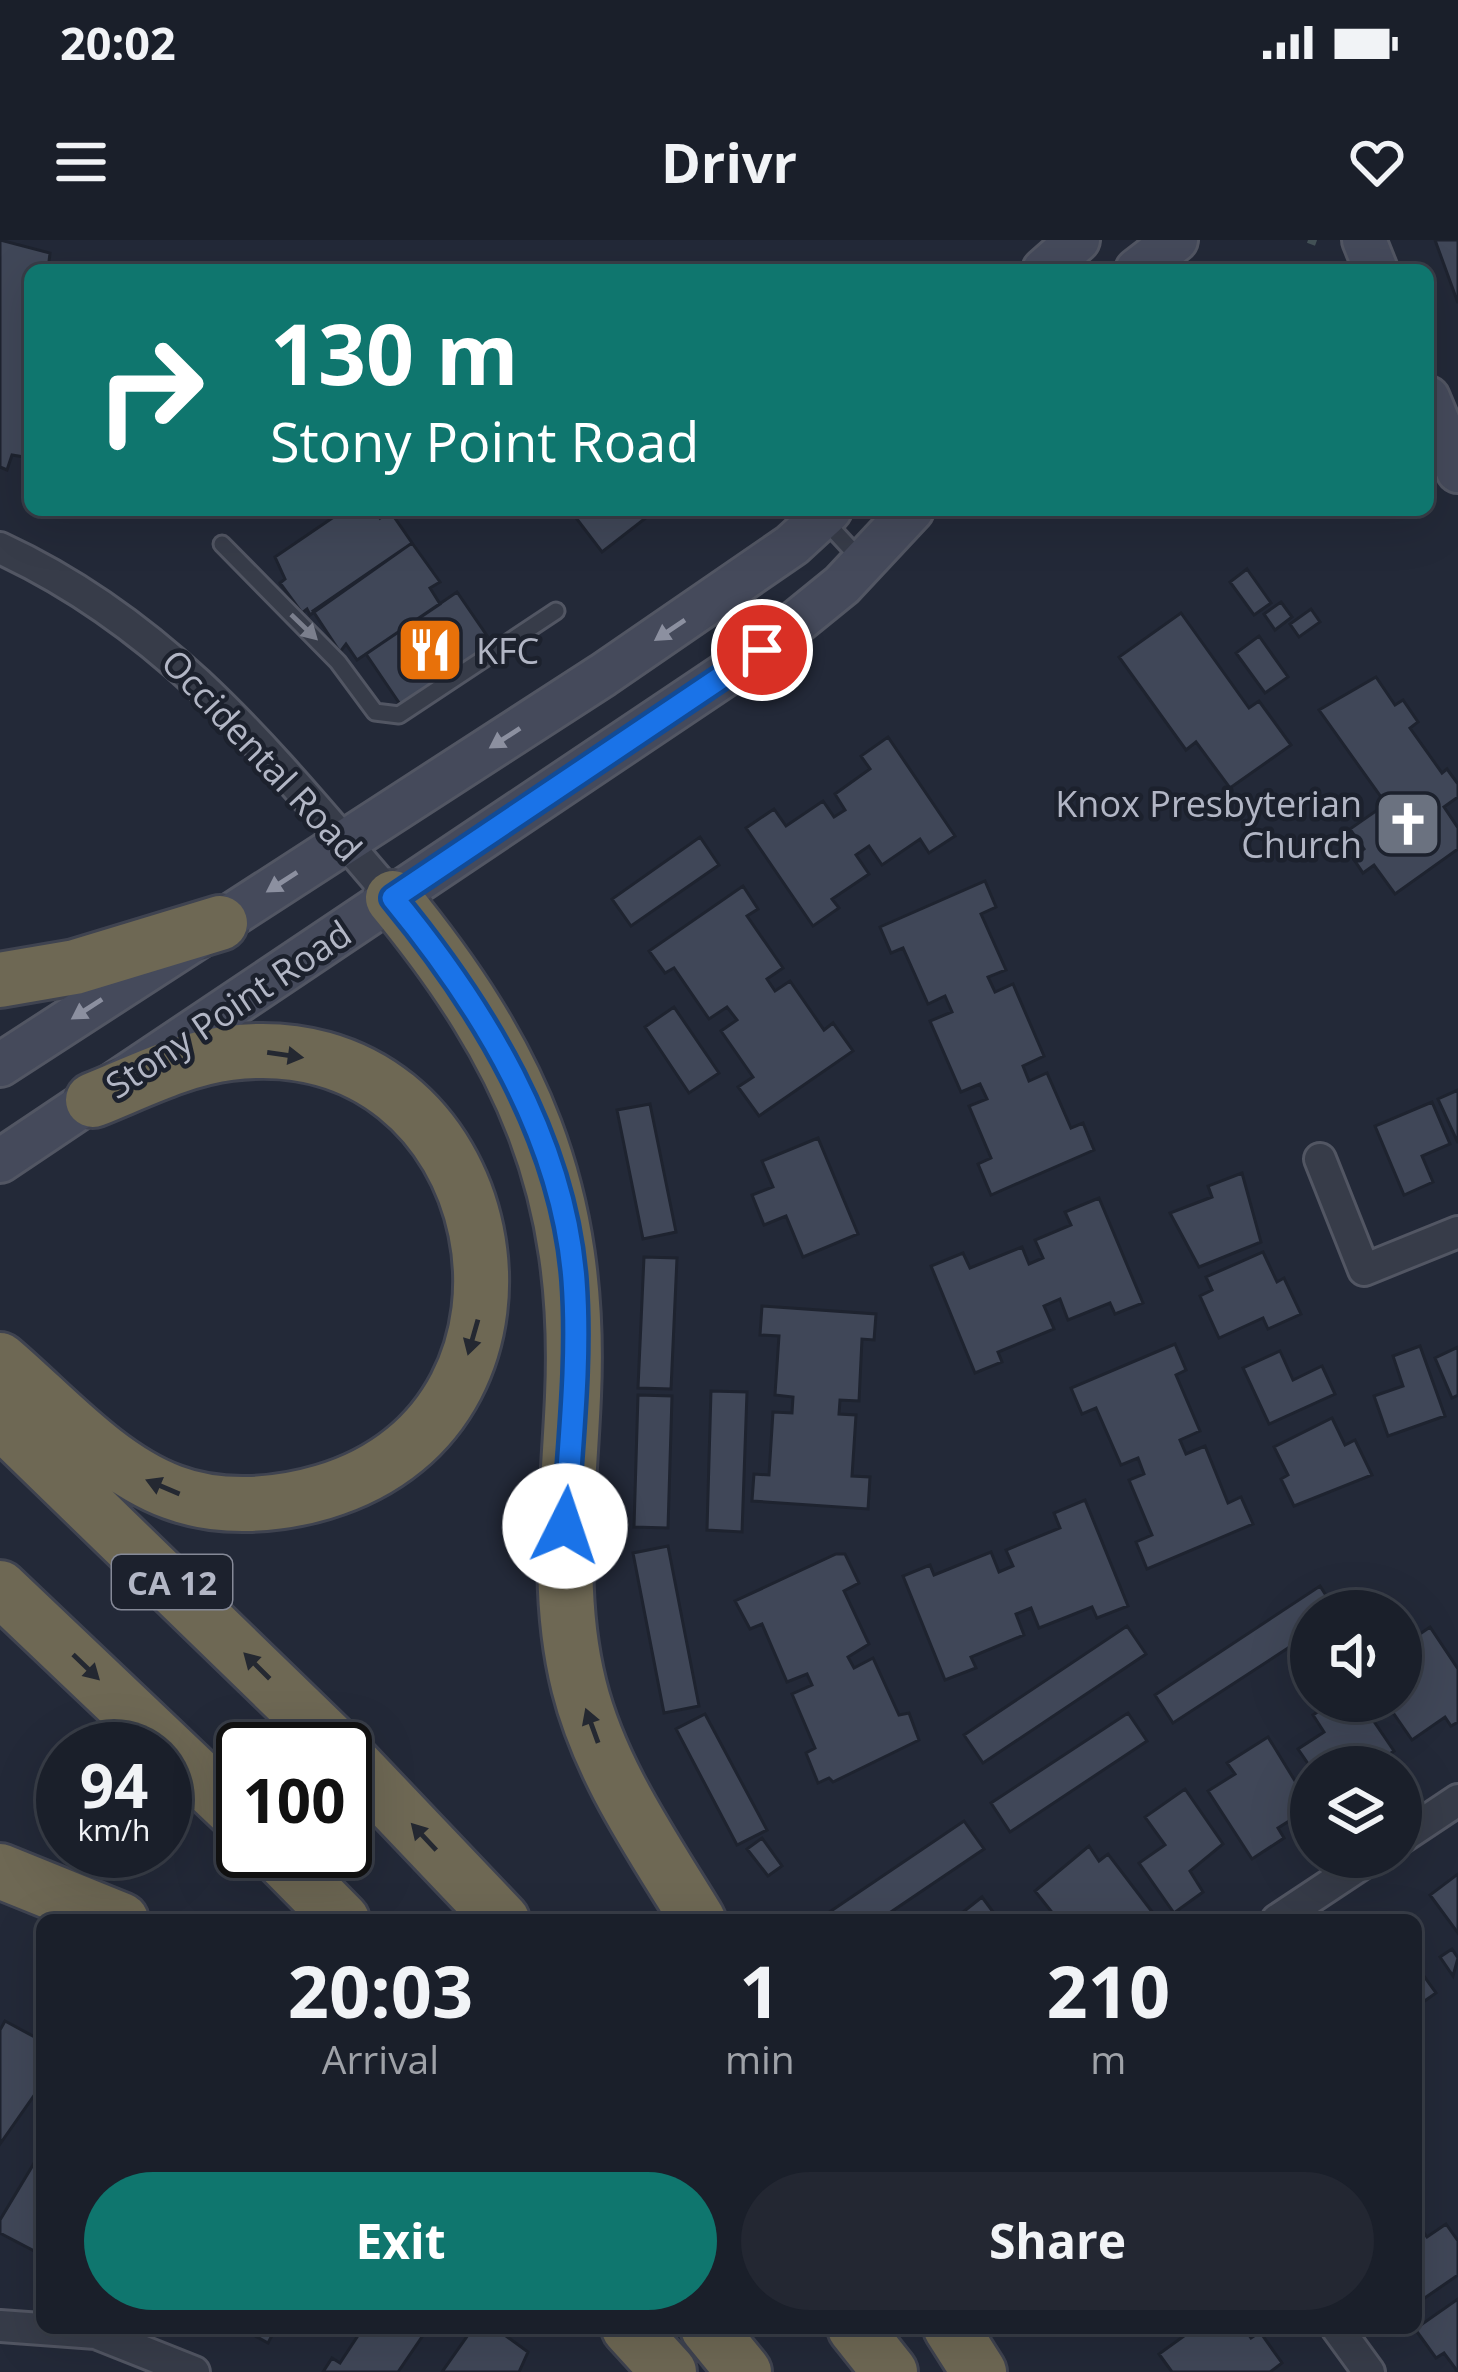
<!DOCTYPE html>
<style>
:root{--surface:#1a1f2a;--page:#232732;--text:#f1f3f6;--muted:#9fa2a8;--line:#383d47;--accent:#0f766e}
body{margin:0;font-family:"Open Sans",sans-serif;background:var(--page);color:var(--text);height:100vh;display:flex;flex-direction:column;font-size:45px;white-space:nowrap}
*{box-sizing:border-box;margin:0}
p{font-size:39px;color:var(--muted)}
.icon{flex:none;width:66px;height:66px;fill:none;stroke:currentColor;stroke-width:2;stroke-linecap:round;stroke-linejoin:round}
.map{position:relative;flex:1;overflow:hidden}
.side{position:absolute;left:36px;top:1674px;width:1386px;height:420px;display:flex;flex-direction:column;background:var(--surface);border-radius:18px;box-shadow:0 12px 48px #0002,0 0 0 3px var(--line)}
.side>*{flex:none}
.guide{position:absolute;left:24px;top:24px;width:1410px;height:252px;border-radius:18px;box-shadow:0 12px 48px #0002,0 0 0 3px var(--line);background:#0f766e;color:#fff;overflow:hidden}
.tools{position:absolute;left:1290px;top:1350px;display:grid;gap:24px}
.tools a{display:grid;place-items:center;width:132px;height:132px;border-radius:50%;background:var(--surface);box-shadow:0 12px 48px #0002,0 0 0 3px var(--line);font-size:60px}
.speed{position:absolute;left:36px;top:1482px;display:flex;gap:24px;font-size:60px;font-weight:700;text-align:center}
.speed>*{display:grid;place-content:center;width:156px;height:156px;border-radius:50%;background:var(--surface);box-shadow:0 12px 48px #0002,0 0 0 3px var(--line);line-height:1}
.speed small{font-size:30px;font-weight:400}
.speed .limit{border:6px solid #111;border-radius:18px;background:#fff;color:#111}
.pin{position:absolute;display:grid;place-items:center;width:102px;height:102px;color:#fff;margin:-51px;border:6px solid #fff;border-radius:50%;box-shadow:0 3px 12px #0007}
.me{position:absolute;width:132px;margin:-66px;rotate:4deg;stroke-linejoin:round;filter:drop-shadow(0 0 9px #0008)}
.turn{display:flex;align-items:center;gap:42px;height:252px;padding:0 48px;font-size:54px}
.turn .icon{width:156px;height:156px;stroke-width:2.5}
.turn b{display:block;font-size:84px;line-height:102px}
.eta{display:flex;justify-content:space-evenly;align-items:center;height:204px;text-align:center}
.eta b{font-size:72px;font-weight:700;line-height:84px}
.action{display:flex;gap:24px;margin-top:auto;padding:24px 48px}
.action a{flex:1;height:138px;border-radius:72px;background:var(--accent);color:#fff;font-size:48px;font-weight:700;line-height:138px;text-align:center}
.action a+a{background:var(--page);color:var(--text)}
.status{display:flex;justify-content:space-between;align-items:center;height:84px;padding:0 60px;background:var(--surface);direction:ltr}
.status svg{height:33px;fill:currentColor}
header{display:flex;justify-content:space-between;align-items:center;height:156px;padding:0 48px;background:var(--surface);font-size:54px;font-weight:700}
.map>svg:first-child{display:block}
</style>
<div class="status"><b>20:02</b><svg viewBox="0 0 49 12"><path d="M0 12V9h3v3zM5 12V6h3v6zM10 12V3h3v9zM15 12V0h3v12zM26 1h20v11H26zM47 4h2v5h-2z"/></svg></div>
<header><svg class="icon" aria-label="menu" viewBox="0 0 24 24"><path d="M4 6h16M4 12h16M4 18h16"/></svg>Drivr<svg class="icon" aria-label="heart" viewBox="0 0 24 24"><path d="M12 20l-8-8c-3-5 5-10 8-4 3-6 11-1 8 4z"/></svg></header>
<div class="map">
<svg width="1458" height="2132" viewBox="0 0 1458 2132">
<rect width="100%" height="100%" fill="#232938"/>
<!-- building -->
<path fill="#404758" stroke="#1e232f" stroke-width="3" d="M0,0L50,13L48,30H30V218L12,215L7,230L0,227Z
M1435,0H1458V63Z
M344,270H375L380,278L390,271L412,303L310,375L307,369L302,373L280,343L285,339L275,317Z
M570,270H656L602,312Z
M412,303L440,342L430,348L440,364L357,420L346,404L340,412L313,371Z
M1247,329L1271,363L1254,375L1230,342Z
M457,352L494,406L404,470L366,414Z
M1281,362L1292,377L1275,390L1264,374Z
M1311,369L1320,382L1299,397L1290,384Z
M1181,373L1249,468L1259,461L1291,505L1230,548L1196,502L1186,510L1119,417Z
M1259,396L1288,437L1265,453L1236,413Z
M1376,437L1395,465L1403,460L1418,482L1410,488L1442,533L1447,529L1458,544V557L1444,567L1458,588V609L1395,654L1374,625L1363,633L1353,618L1364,609L1350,589L1386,564L1319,470Z
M888,497L955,596L929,613L920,599L882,625L869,606L856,615L869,634L832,659L839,668L813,686L746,588L774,569L786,586L823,561L834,577L845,570L835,554L870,529L861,516Z
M700,597L719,625L631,686L612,659Z
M985,641L996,667L981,674L1006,730L988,737L995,752L1013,744L1044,816L1023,826L1029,841L1047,833L1071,888L1083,883L1094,910L991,955L978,924L991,918L969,866L987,859L980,844L961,852L930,781L952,772L945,756L928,764L903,708L891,713L880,687Z
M743,646L758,669L747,676L783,728L767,739L775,751L790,741L824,790L833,783L853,811L759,876L738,847L753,837L721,791L737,780L727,767L709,779L674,728L665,733L649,711Z
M674,767L719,833L689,853L645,787Z
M1458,850V903L1438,859Z
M1432,862L1450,904L1422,916L1433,942L1404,955L1375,886Z
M650,864L676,992L643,999L617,870Z
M818,898L858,994L803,1017L786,976L764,985L752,955L773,947L762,921Z
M1242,933L1261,1002L1199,1027L1170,973L1212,957L1208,946Z
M1099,958L1143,1063L1115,1074L1110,1063L1068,1080L1060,1059L1044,1066L1054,1089L998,1112L1002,1122L975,1133L931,1026L963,1013L970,1028L1022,1007L1029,1024L1043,1018L1035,1000L1071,985L1065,972Z
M1263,1012L1277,1042L1284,1038L1301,1074L1268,1089L1263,1078L1219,1098L1200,1056L1212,1050L1206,1037Z
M644,1017L677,1018L671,1149L638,1148Z
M762,1066L876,1074L874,1100L862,1099L859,1161L840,1160L839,1174L856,1175L852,1236L870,1237L868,1269L752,1261L754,1234L769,1235L773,1172L792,1173L793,1157L775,1155L779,1096L760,1095Z
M1175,1104L1186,1130L1176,1135L1200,1191L1180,1200L1186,1214L1205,1206L1228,1263L1241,1257L1253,1284L1147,1329L1136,1302L1152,1295L1129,1240L1144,1234L1138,1218L1121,1225L1096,1168L1082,1174L1071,1148Z
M1420,1106L1445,1176L1388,1196L1374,1156L1403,1146L1393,1116Z
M1458,1107V1155L1452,1158L1435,1118Z
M1280,1111L1293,1140L1322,1126L1335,1154L1269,1184L1243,1128Z
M711,1151L747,1152L742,1292L707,1290Z
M638,1155L672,1156L668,1288L634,1287Z
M1332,1178L1345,1205L1355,1200L1372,1235L1294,1266L1281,1239L1288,1235L1274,1207Z
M1085,1260L1128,1366L1097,1378L1092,1367L1039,1388L1031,1368L1016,1374L1024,1395L971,1417L976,1428L945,1440L903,1336L930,1325L934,1335L991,1312L999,1332L1013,1326L1006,1310L1060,1288L1054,1273Z
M668,1306L699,1466L664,1473L633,1313Z
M836,1314H845L859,1343L844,1351L869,1404L848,1417L854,1428L873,1418L899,1475L909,1473L919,1500L833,1542L829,1538L818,1543L806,1513L815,1508L792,1454L812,1445L807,1434L787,1442L762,1384L750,1389L735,1361Z
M1320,1346L1336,1371H1311V1393L1173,1483L1155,1455Z
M1127,1386L1146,1414L983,1523L964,1495Z
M1430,1387L1458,1429V1482L1451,1486L1445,1477L1412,1500L1385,1461H1401V1407Z
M1334,1461H1360L1394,1511L1370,1527L1311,1528L1298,1509L1324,1492L1313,1475Z
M1128,1473L1147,1501L1010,1592L991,1563Z
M705,1474L767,1590L737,1605L676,1489Z
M1268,1497L1311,1567L1278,1588L1284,1598L1252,1619L1208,1551L1235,1534L1227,1523Z
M1185,1549L1223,1604L1190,1631L1203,1652L1174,1673L1139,1623L1165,1605L1145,1577Z
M964,1581L984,1609L879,1680H832L828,1673Z
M762,1598L782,1626L768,1636L747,1609Z
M1089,1606L1099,1621L1108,1614L1153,1673L1144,1680H1058L1035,1651Z
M1458,1634V1693L1430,1655Z
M982,1657L999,1680H953Z
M1452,1709L1458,1718L1453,1736L1440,1717Z
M1416,1725L1436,1753L1416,1767Z
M5,1781L42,1801V1844L0,1904V1790Z
M42,1910V2015L0,1993V1980Z
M1416,1981L1427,1997L1446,1984L1458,2001V2035L1416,2064Z
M1458,2059V2132L1444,2113L1436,2118L1415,2089Z
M241,2088H276L268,2103Z
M428,2088L398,2132H323L332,2118L340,2123L359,2094L352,2088Z
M473,2088H495L528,2112L519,2132H442Z
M1195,2088H1244L1251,2098L1260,2092L1282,2123L1270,2132H1172L1159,2114Z"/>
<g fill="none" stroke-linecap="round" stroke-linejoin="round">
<!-- lane casing -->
<g stroke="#525663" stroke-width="21">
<path id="lane" d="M825,281L862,321
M222,304L338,422L375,472L399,475L556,371"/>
</g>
<!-- street casing -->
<g stroke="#525663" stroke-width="36">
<path id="street" d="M0,308C171,387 273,519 393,658
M1320,919L1364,1030L1458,992
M1401,1598L1458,1560
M1277,1680L1372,1617
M0,2086L96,2093L194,2132
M1337,2088L1369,2132"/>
</g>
<!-- secondary casing -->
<g stroke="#525663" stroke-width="48">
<path id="secondary" d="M1364,0L1376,30
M1044,30L1078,0
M1137,30L1176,0
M1428,158L1458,231
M0,825L603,435L792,305L830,270
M0,921L762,410L842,345L912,270"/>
</g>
<!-- highway casing -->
<g stroke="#3f4350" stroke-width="60">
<path id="highway" d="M393,658C522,815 582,951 573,1156C569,1253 555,1350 579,1446C600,1531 653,1606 698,1680
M0,740L75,727L220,683
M0,1120C52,1164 107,1228 172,1252C219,1270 276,1266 323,1252C582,1175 503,779 230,813C182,819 136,843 93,860
M0,1180L339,1509
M0,1348L243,1579
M345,1515L502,1680
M274,1611L342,1680
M0,1631L121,1680
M629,2088L669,2132
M708,2088L744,2132
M855,2088L890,2132
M951,2088L979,2132"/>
</g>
<!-- path -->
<path stroke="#435156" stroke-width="6" stroke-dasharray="9 9" stroke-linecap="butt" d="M1308,0L1316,3"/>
<!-- lane -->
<use href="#lane" stroke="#373c49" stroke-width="15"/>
<!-- street -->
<use href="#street" stroke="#373c49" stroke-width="30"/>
<!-- secondary -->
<use href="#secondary" stroke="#454a5b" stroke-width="42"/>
<!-- highway -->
<use href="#highway" stroke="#6e6854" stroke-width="54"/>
</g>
<!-- one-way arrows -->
<defs><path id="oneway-solid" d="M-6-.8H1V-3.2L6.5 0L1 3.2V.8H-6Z" transform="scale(3)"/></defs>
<use fill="#7b7f8d" href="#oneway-solid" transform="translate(304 387) rotate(44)"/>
<g fill="#8c90a0">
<use href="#oneway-solid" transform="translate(670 390) rotate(146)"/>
<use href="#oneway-solid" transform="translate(505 498) rotate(147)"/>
<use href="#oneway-solid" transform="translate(282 642) rotate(147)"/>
<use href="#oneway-solid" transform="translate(87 769) rotate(147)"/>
</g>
<g fill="#242831">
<use href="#oneway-solid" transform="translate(285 815) rotate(8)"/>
<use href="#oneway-solid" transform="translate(473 1097) rotate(106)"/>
<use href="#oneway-solid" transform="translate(163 1247) rotate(-157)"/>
<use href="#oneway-solid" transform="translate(257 1426) rotate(-135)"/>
<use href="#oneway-solid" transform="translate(86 1427) rotate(44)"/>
<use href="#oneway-solid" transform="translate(592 1486) rotate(-110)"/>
<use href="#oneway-solid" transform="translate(424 1597) rotate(-133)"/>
</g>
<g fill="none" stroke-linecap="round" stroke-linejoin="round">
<!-- route casing -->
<g stroke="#114b97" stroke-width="30">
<path id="route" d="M565,1286C570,1205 580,1121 574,1040C563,897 482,766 393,658L762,410"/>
</g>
<!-- route -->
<use href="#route" stroke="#1a73e8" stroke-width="21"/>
</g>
<!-- icons -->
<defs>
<g id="restaurant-square" transform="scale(3.45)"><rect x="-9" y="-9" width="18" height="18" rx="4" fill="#e8710a" stroke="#1c212d"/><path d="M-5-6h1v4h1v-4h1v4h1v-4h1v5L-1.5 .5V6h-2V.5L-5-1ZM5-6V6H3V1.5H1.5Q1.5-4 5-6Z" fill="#fff"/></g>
<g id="church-square" transform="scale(3.45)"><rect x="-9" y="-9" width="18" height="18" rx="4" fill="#6b7280" stroke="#1c212d"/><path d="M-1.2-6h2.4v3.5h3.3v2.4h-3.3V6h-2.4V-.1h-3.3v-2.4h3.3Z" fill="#fff"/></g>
</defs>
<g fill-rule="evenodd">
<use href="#restaurant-square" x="430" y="410"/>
<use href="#church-square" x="1408" y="584"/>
</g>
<g text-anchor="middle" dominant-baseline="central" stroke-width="9" stroke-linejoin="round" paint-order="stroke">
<!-- shield labels -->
<rect fill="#1c212d" stroke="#858997" stroke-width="3" x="112" y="1315" width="120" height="54" rx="9"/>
<g font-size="33" font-weight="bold" fill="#b2b6c5">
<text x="172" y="1342">CA 12</text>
</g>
<!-- poi labels -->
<g font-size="36" fill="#b2b6c5" stroke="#1c212d" text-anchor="start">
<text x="476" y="410">KFC</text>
<text x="1362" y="563" text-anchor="end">Knox Presbyterian<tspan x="1362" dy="41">Church</tspan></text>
</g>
<!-- street labels -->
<g font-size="36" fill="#b2b6c5" stroke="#1c212d">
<text transform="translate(262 515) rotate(47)">Occidental Road</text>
<text transform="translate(228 769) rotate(-34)">Stony Point Road</text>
</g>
</g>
</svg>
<div class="tools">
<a><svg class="icon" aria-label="sound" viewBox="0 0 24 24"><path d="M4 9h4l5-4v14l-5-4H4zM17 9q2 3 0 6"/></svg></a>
<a><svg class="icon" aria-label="layers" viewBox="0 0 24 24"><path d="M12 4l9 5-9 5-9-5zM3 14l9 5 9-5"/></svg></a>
</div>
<div class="speed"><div>94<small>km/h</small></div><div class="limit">100</div></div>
<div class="pin" style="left:762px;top:410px;background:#d93025"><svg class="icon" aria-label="arrive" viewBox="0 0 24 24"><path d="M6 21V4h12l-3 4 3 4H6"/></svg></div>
<svg class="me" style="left:565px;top:1286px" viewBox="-20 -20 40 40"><circle r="19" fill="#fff"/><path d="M0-13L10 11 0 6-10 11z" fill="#1a73e8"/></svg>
<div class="guide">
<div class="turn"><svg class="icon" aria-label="right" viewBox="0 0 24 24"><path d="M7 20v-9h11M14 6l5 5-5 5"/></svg><div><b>130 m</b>Stony Point Road</div></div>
</div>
<section class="side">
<div class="eta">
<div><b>20:03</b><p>Arrival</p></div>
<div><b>1</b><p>min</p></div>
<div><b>210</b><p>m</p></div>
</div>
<div class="action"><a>Exit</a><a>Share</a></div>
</section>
</div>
